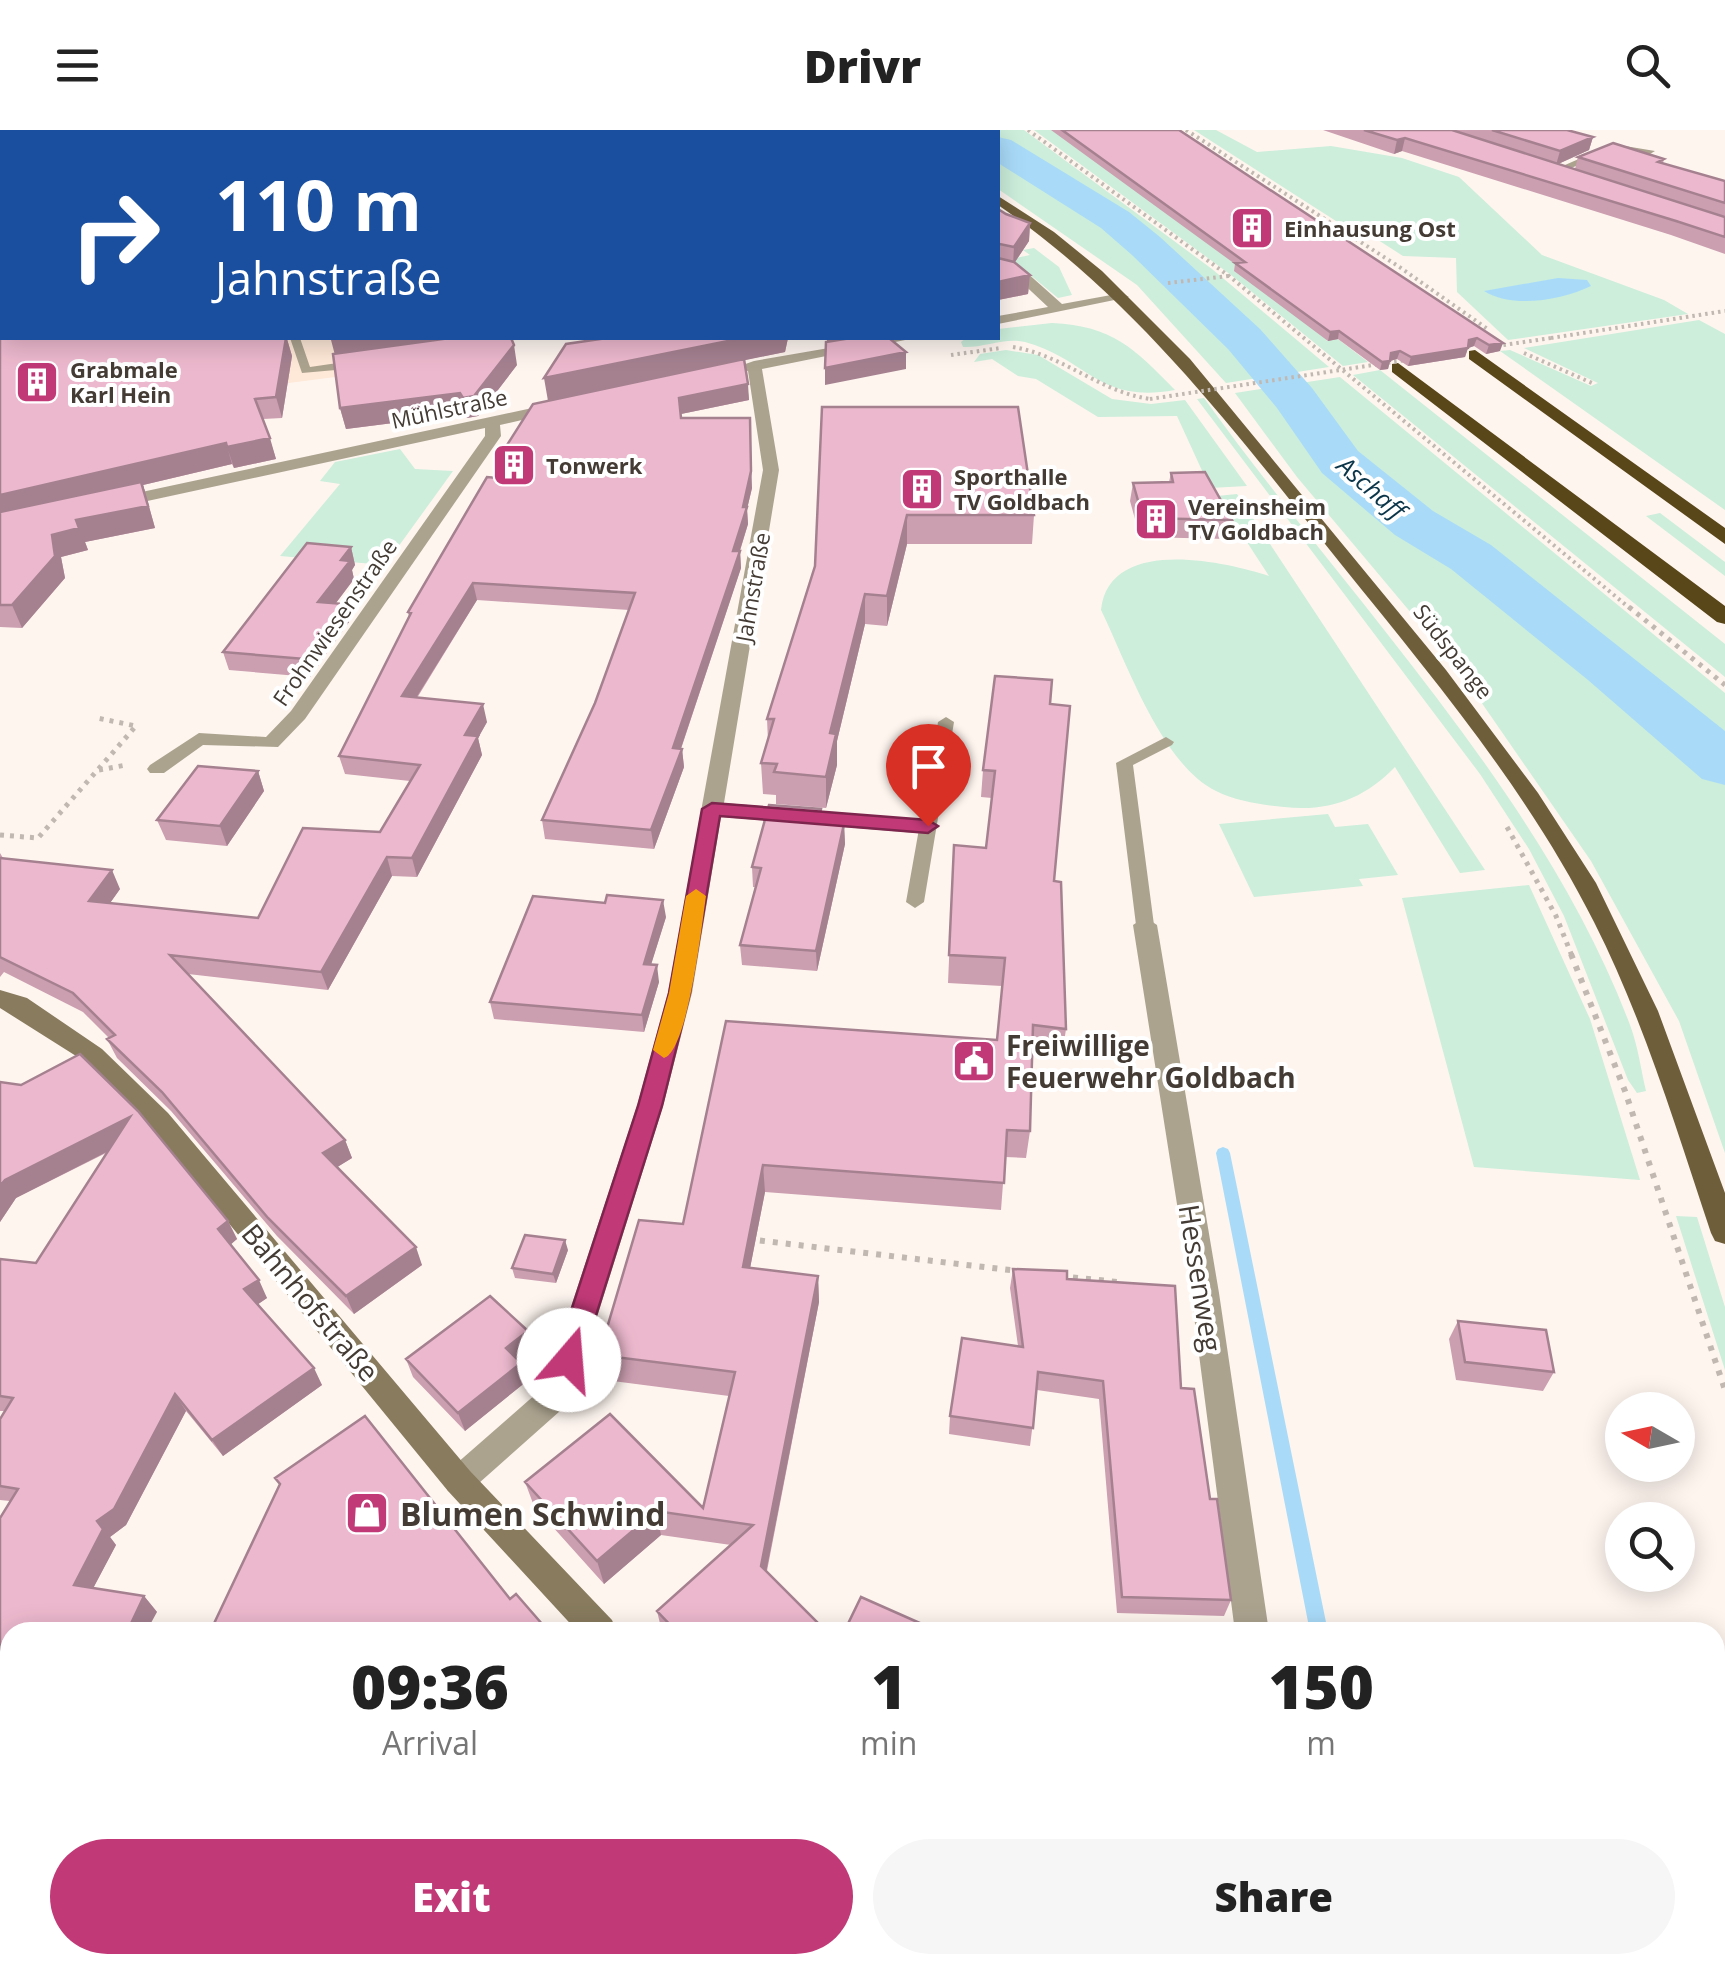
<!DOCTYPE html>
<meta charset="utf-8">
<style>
:root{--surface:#fff;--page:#f6f6f6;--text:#222;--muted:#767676;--accent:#c13977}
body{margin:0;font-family:"Open Sans",sans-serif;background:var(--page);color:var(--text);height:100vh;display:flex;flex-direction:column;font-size:38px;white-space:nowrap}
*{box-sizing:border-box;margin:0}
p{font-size:32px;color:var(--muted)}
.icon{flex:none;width:55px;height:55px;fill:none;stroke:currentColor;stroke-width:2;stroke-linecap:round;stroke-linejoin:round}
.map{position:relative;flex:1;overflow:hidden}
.side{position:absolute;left:0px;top:1492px;width:1725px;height:352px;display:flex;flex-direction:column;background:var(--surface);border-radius:30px 30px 0 0;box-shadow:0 5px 25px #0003}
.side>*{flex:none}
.top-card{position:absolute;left:0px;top:0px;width:1000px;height:210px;box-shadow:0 5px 25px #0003;background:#1a4fa0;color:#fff;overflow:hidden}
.needle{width:65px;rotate:279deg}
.buttons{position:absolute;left:1605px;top:1262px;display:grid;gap:20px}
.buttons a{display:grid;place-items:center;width:90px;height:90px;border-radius:50%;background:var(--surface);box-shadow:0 5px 25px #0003;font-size:50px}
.pin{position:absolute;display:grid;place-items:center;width:85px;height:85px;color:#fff;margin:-102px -42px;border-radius:50% 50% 50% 0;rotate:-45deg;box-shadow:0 0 10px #0007}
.pin .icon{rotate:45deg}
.me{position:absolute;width:110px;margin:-55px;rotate:18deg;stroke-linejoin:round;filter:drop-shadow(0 0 8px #0008)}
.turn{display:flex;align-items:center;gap:35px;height:210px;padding:0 50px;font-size:45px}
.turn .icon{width:130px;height:130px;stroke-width:2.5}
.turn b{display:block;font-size:70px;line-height:85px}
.eta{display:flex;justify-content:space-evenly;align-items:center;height:170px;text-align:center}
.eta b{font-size:60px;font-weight:800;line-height:70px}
.primary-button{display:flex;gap:20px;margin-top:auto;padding:20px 50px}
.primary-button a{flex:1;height:115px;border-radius:60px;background:var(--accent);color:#fff;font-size:40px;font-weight:800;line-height:115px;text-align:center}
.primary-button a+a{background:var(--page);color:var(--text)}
header{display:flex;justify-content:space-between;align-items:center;height:130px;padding:0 50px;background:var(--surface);font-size:45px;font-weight:800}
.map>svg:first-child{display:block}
</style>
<header><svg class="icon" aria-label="menu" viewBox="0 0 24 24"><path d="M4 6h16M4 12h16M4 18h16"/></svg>Drivr<svg class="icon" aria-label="search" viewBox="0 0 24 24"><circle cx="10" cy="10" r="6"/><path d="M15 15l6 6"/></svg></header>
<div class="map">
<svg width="1725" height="1844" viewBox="0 0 1725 1844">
<rect width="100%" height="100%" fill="#fef5ef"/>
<!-- built -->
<path fill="#fee8d7" d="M232,208H505L506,225L273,255Z"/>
<!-- green -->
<path fill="#cceedb" d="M981,0H1024L1212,139L1329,237L1226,253L1137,155L998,59V21L1010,26L998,13V2Z
M1034,0H1053L1321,196L1327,211L1338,209L1368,232L1343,236L1231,145Z
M1194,0H1216L1257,22L1331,16L1402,28L1459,47L1542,125L1664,170L1688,184L1508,210L1457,162L1456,128L1403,126L1375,108L1350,100Z
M1034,118L1059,137L1072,165L1058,168L1011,129L1030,125L1023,120Z
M1699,190L1725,204V380L1500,221L1510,220L1591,256L1598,253L1524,218Z
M1052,193C1113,196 1134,218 1175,260C1097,274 1088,229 1025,212C1005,207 984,218 963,217L961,212L966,208H998V199Z
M1006,220L1038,225L1112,269L1151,274L1185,270L1247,356L1210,358L1177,286L1098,287L1036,249L1018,246L992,229L974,232L980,224Z
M1380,240L1725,514V547L1353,245Z
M1340,247L1725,563V1023L1679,891L1591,731L1459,540L1297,347L1235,263Z
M1204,268C1347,467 1543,664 1630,895C1638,916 1641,940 1646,961L1637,963L1628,950L1564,786L1529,719L1480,644L1197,269Z
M400,319L415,339L453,341L385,435L280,426L340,354L320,351L335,332Z
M1237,364L1485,740L1460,743L1395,637C1364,669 1329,682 1284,677C1262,675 1236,671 1216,661C1161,634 1127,533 1101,480C1109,406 1223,431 1269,446L1217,366Z
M1660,383L1725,432V446L1646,386Z
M1328,684L1335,697L1368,694L1398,745L1359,749L1363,756L1254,767L1219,694Z
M1529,755L1590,889L1640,1050L1474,1037L1402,768Z
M1676,1086L1697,1087L1725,1177V1240Z"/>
<!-- water -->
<path fill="#a9dbf9" d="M1558,148L1587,150L1591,156C1562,170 1512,179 1484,161Z"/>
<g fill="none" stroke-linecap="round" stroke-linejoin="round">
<!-- stream -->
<path fill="#a9dbf9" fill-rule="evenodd" d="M1223,1017L1228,1019L1230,1023L1328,1502H1310L1216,1023L1218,1019Z
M1380,1835H1402L1404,1844H1382Z"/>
<!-- river -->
<path fill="#a9dbf9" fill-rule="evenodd" d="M998,7L1011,10L1129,82L1160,107L1260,199L1312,258L1358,321L1433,381L1491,415L1725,601V655L1702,649L1588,550L1451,439L1395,405L1322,343L1277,278L1228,219L1132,125L1101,98L998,33Z"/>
<!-- path-far2 -->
<path stroke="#c1b8b2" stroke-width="4" stroke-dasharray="2.5 4" stroke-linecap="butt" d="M1028,0L1229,146L1632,480
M1186,0L1398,136L1489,200
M1168,153L1229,146
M1551,208L1725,181
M1013,217C1063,225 1100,262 1150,269
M1524,223L1592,253
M951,225L1001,218"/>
<!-- path-far1 -->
<path stroke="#c1b8b2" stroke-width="5" stroke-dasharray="4 6" stroke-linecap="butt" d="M1629,477L1725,555
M99,640L126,635
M1507,697L1556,786L1572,826
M0,705L38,708L136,596L97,588"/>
<!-- path -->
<path stroke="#c1b8b2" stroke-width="6" stroke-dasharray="5 8" stroke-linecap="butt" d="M1571,824L1625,961L1725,1260
M747,1109L1018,1141
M1060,1146L1117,1152"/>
<!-- lane -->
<path fill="#aca38f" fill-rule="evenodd" d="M1613,14L1655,21L1650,24L1614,20L1557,44L1549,42Z
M290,208H300L310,237L358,230L364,234L358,238L302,243Z
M946,587L954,592L924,772L915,778L906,772L938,592Z
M1166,607L1174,612L1172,615L1133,635L1154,795L1145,801L1136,795L1116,633Z"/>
<!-- street -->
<path fill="#aca38f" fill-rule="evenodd" d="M378,0H390L391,2H380Z
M998,136L1025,141L1062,174L1122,163L1129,167L998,194V186L1048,177L1016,147L998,144Z
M887,208H915L762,239L779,340L724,673L928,690L939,697L928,704L721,687L692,863L663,976L573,1264L569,1273L470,1361L459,1366L448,1361L443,1351L448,1341L545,1256L637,976L668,863L763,340L748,241L734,238L754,231Z
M560,272L568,277L565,280L500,295L501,306L305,589L278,617L203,615L164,643H150L147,639L150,635L199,603L266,607L291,581L485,306V298L115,378L107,373L109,369Z
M1145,787L1157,795L1219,1163L1269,1502H1235L1191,1163L1133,795Z
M1278,1835H1316L1317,1844H1279Z"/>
<!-- secondary -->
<path fill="#887b5e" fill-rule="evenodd" d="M0,860L27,868L102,919L168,983L470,1341L612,1490L617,1502H578L448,1361L150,997L84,931L0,878Z
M995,1835H1062L1065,1844H998Z"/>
<!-- primary -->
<path fill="#6f5e3a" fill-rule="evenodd" d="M865,0H880L882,2H867Z
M998,66L1054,102L1102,141L1190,229L1446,540L1538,663L1596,753L1658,881L1725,1063V1114L1715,1111L1711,1103C1676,998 1644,891 1594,792C1528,661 1433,548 1341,434C1236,303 1138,171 998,75Z"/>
<!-- highway -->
<path fill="#594619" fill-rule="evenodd" d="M1475,220L1725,398V414L1469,229V221Z
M1398,233L1725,476V494L1717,492L1392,242V234Z"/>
<!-- path-bridge -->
<path stroke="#c1b8b2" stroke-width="4" stroke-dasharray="2.5 4" stroke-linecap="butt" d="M1497,216L1551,208
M1150,269L1406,230"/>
</g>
<!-- wall -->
<path fill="#cb9eb0" d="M0,0L2,208H289L287,209L292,226L282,288L263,289L276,329L234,338L232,334L143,355L155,398L85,412L88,420L61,427L65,448L22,498L0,497Z
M1051,0H1179L1500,221L1486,224L1474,216L1468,218L1465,227L1408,236L1397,229L1390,231L1388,239L1380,240L1338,209L1328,211L1234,141L1235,134Z
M1323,0H1567L1593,7L1589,20L1558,34L1575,39L1578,27L1664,29L1663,33L1725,51V124L1671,105L1402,21L1394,24Z
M998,79L1006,84L1030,93L1029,111L1015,132L1030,145L1028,164L998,170Z
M607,208H788L785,222L744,230L749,270L681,284V288L752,358L747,379L748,394L740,421L741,438L681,619H682L684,637L654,719L545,709L542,690L595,573L629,480L477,470L417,568L487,592L478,608L482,625L417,747L392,746L328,860L188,844L345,1010L352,1028L337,1037L422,1135L354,1184L277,1106L171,981L117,928L107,909L109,908L83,882L4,842L0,847V723L3,728L120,759L110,773L258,788L380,702L410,651L345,644L339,626L409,487L408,482L513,349L505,340L502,323L548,271Z
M517,235L478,286L467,288L464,284L346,299L340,278Z
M822,277L1034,385L1032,414H907L887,496L865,494L837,611V635L826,678L776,674V665L763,664L761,633L768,611L767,589L815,436Z
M1171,343L1232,390L1228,409L1140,407L1130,371L1133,353L1169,352Z
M351,417L355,435L352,440L354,449L336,473L349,492L310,547L229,540L223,522Z
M1050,574L1054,751L1066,899L1062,926L1032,923L1030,1001L1026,1028L1005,1027L1001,1080L765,1062L750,1138L818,1146L819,1172L767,1441L827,1502H662L657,1481L731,1415L661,1405L604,1454L534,1376L525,1352L703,1378L729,1266L605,1250L599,1225L683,1094L726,891L997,910L1002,856L948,853L954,715L986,718L992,668L981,667L983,640Z
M258,641L264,661L227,716L166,710L157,690Z
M821,692L844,694L845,714L817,841L742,835L740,815L755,757H753L752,737Z
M666,787L651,834L659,852L644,902L494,889L490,872Z
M0,952L228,1091L237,1109L230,1114L267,1168L258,1174L322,1255L223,1326L186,1281L126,1395L110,1407L116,1415L93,1458L144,1466L157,1482L10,1502V1636L0,1635V1388L10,1371L0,1370V1289L5,1281H0V1129L36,1133L108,1022L16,1068L0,1092Z
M568,1120L556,1153L515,1148L512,1138Z
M1013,1139L1067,1149L1181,1258L1210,1369L1231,1470L1224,1486L1117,1483L1099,1269L1037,1260L1030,1316L949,1304L950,1286L1018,1216L1010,1158Z
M1458,1191L1554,1242L1543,1261L1456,1250L1449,1209Z
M533,1220L519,1231L527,1251L465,1301L413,1247L406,1229Z
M1715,1536L1725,1537V1647L1715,1645Z
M609,1835H849L850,1836L851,1844H620Z
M1552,1835H1715L1725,1844H1553Z"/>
<!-- shaded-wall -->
<path fill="#a58190" d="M1593,7L1589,20L1556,35L1560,21Z
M1405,8L1402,21L1394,24L1397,10Z
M1030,93L1029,111L1013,135L1014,117Z
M1030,145L1028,164L998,170V152Z
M1339,201L1338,209L1328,211L1330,202Z
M286,208H289L287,209L292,226L282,288L276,267Z
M346,208H468L336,229L331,210Z
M743,208H788L785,222L548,271L544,248Z
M827,208H863L827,215Z
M1477,208L1474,216L1466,219L1469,210Z
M1503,213L1500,221L1486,224L1489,215Z
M514,215L517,235L478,286L467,288L463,268Z
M1468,218L1465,227L1408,236L1411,227Z
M1400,221L1397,229L1390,231L1388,239L1380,240L1382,232L1391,223Z
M906,222V239L825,255V238Z
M748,254L749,270L681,284L679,268Z
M460,263L464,284L346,299L340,278Z
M750,288L752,358L747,379L748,394L739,423L740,421L741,438L675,636L673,618L733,421L743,377Z
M270,308L276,329L234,338L227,317Z
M226,313L232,334L143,355L155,398L85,412L88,420L61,427L65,448L22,498L12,475L0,389V365Z
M907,385V414L887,496V466Z
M351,417L355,435L352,440L354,449L323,490L318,472L341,430Z
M473,453L477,470L406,584L402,566Z
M865,464V494L837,611V635L826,678V647L830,603Z
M344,474L349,492L310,547L305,529Z
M483,574L487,592L478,608L482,625L417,747L412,728L465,605Z
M682,619L684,637L654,719L651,700Z
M258,641L264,661L227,716L220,696Z
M844,694L845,714L817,841L816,821Z
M387,727L392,746L328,860L321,842Z
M112,740L120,759L98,790L89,771Z
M663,770L666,787L646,851L644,834Z
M657,835L659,852L644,902L642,885Z
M130,987L140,1005L16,1068L0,1092V1056L5,1050Z
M345,1010L352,1028L331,1041L323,1023Z
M763,1035L765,1062L745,1164L743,1137Z
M228,1091L237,1109L228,1117L218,1099Z
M565,1110L568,1120L556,1153L553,1144Z
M416,1117L422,1135L354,1184L346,1166Z
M818,1146L819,1172L763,1458L761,1436Z
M259,1150L267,1168L254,1177L244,1159Z
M528,1201L533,1220L512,1237L506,1218Z
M521,1233L527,1251L465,1301L458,1283Z
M314,1238L322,1255L223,1326L212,1310Z
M175,1264L186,1281L126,1395L110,1407L116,1415L87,1470L74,1455L97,1391Z
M656,1381L661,1405L604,1454L597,1431Z
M144,1466L157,1482L146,1502H127Z
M234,1835H251L247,1844H231Z"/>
<!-- building -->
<path fill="#ecb8cd" stroke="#a58190" stroke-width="2.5" d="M0,0H160V2H2V208H286L276,267L255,269L270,308L227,317L226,313L0,365Z
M412,0H520L521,2H413Z
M1062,0H1179L1503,213L1489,215L1477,208L1469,210L1468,218L1411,227L1400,221L1391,223L1390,231L1382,232L1339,201L1330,202L1235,133L1245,132Z
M1364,0H1452L1725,87V107L1676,91L1405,8L1397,10Z
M1492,0H1567L1593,7L1560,21Z
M1613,13L1664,29L1658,32L1725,51V73L1578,27Z
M998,79L1006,84L1030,93L1014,117L1000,114L998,116Z
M998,128L1014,132L1030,145L998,152Z
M450,208H511L514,215L474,266L463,268L460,263L340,278L333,224Z
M607,208H743L544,248L566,214Z
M851,208H889L906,222L825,238L826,212Z
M744,229L748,254L679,268L681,288H750L751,341L743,377H747L733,421H740L673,618L682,619L651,700L542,690L595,573L635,463L473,453L402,566L483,574L465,605L478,606L412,728L387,727L321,842L170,825L345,1010L323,1023L416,1117L346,1166L268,1088L162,962L107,909L115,905L73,863L0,827V728L112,740L89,771L258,788L303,698L380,702L420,635L339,626L411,483L408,482L487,347L523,350L502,323L533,274Z
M822,277H1018L1034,385H907L887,466L865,464L830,603L836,604L826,647L774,642L777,634L761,633L774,589H767L815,436Z
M1205,342L1232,390L1143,388L1133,353L1173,352L1171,343Z
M141,352L148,376L76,390L79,398L52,405L55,426L12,475H0V382Z
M307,413L351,417L341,430L350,431L318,472L344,474L305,529L223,522Z
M995,546L1052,550L1050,574L1070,576L1054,751L1061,752L1066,899L1033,895L1030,1001L1007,1000L1004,1053L763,1035L743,1137L818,1146L761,1436L827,1502H677L657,1481L753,1395L656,1381L597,1431L525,1352L610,1284L703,1378L735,1242L599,1225L639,1090L683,1094L726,891L997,910L1005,828L949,825L954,715L986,718L995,641L983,640Z
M198,636L258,641L220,696L157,690Z
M769,675L821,679L818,692L844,694L816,821L740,815L761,738L752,737Z
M607,765L663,770L644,834L657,835L642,885L490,872L533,766L605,773Z
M80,924L138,981L228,1091L218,1099L259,1150L244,1159L314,1238L212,1310L175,1264L114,1379L97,1391L103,1399L74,1455L144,1466L127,1502H10V1624L0,1623V1388L18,1359L0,1356V1289L13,1268L0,1266V1129L36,1133L130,987L5,1050L0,1056V952L21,955Z
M525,1105L565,1110L553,1144L512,1138Z
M1013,1139L1067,1141V1149L1175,1156L1181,1258L1194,1259L1210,1369H1217L1231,1470L1122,1467L1103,1251L1038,1242L1033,1298L950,1286L962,1208L1023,1217Z
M490,1166L528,1201L506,1218L521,1233L458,1283L406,1229Z
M1458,1191L1546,1200L1554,1242L1465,1232Z
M365,1286L510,1469L516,1464L549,1502H210L280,1354L275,1348Z
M861,1467L940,1502H844Z
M1715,1536L1725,1537V1630L1715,1629Z
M10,1736V1835H234L231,1844H0V1757Z
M1715,1790L1725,1791V1844H1569L1568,1835H1715Z
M616,1835H849L850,1836L846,1844H627Z"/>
<!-- route -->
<path fill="#c13977" stroke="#7d254d" stroke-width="2.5" d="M712,673L928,690L938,696L928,703L720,686L690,863L662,976L582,1230L578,1239L569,1242L559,1239L555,1230L638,976L669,863L702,679Z"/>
<!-- slow -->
<path fill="#f59e0b" d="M696,759L706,766C702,793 688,921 664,928L653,920L669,863L686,766Z"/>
<!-- icons -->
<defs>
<g id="building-square" transform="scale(2.25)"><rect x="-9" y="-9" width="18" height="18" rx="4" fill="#c13977" stroke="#fff"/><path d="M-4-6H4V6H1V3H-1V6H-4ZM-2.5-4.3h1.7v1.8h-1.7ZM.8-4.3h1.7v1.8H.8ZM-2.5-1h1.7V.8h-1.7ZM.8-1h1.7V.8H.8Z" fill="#fff"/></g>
<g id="civic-square" transform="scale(2.25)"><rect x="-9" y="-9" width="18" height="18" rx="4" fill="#c13977" stroke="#fff"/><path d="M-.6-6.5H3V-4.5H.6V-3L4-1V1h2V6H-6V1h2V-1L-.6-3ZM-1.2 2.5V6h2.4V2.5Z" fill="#fff"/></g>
<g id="shop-square" transform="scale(2.25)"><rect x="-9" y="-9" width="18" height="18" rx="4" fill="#c13977" stroke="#fff"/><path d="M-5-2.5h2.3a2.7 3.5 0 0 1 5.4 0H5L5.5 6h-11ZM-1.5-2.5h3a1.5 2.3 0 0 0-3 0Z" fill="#fff"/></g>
</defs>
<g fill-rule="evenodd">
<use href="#building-square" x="1252" y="98"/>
<use href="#building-square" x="37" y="252"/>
<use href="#building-square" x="514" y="335"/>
<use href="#building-square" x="922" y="359"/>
<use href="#building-square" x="1156" y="389"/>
<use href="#civic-square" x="974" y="931"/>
<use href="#shop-square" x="367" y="1383"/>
</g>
<g text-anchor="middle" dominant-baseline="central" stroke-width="8" stroke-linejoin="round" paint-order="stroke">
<!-- far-poi labels -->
<g font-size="22" font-weight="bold" fill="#433b34" stroke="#fff" text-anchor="start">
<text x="1284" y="98">Einhausung Ost</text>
<text x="70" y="239">Grabmale<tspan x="70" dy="25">Karl Hein</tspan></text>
<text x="546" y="335">Tonwerk</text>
<text x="954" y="346">Sporthalle<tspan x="954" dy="25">TV Goldbach</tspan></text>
<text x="1188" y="376">Vereinsheim<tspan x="1188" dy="25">TV Goldbach</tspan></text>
</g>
<!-- far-street labels -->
<g font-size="22" fill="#433b34" stroke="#fff">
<text transform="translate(449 278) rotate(-12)">Mühlstraße</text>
<text transform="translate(752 457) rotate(-80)">Jahnstraße</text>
<text transform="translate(334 492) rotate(-55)">Frohnwiesenstraße</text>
<text transform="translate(1454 521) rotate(52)">Südspange</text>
</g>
<!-- far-water labels -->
<g font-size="25" font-style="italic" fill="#0b3549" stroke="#fff">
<text transform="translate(1372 357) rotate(41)">Aschaff</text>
</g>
<!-- poi labels -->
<g font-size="28" font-weight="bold" fill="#433b34" stroke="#fff" text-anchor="start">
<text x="1006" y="915">Freiwillige<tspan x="1006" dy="32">Feuerwehr Goldbach</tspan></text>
</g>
<!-- street labels -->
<g font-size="28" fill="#433b34" stroke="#fff">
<text transform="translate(1201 1148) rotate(81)">Hessenweg</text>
<text transform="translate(311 1172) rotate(50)">Bahnhofstraße</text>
</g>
<!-- near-poi labels -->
<g font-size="32" font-weight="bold" fill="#433b34" stroke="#fff" text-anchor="start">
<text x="400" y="1383">Blumen Schwind</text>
</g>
</g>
</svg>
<div class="buttons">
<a><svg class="needle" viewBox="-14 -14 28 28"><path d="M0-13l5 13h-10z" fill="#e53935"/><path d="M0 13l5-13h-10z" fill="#767676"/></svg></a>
<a><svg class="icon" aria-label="search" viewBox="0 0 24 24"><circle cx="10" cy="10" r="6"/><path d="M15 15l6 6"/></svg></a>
</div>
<div class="pin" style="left:928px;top:696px;background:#d93025"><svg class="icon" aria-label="arrive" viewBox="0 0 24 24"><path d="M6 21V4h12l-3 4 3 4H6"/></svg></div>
<svg class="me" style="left:569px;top:1230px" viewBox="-20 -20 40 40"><circle r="19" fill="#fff"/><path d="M0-13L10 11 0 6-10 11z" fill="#c13977"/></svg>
<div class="top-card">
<div class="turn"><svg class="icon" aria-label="right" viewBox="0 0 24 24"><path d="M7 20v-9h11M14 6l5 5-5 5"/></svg><div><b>110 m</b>Jahnstraße</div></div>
</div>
<section class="side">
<div class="eta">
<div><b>09:36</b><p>Arrival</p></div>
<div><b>1</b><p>min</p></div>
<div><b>150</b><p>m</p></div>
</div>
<div class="primary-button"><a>Exit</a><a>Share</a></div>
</section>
</div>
